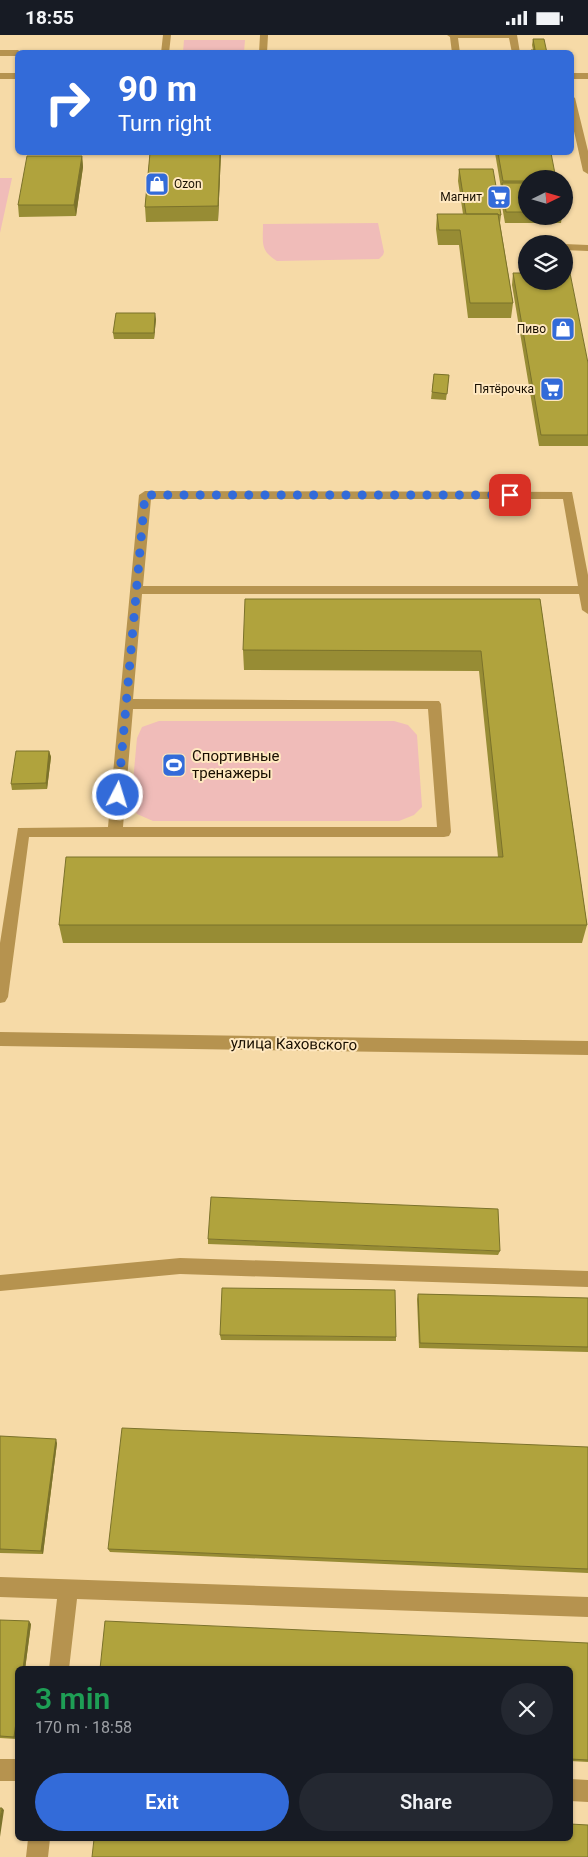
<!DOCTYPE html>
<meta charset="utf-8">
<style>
:root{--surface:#171b24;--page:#242831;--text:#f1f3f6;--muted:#9ea1a6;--accent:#336bd9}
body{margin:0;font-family:Roboto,sans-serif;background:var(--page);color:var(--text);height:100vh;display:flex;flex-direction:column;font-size:19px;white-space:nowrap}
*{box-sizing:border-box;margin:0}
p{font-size:16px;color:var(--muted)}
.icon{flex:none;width:28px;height:28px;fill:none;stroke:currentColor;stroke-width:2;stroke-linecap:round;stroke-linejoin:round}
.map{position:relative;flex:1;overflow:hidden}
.side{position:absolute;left:15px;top:1631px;width:558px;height:175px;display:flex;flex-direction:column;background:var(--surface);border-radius:8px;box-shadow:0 1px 4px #0004}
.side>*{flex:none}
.banner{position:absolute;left:15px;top:15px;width:559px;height:105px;border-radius:8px;box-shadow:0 1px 4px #0004;background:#336bd9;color:#fff;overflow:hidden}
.needle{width:32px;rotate:85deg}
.controls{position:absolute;left:518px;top:135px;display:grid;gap:10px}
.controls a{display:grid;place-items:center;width:55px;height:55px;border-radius:50%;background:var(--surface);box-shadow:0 1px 4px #0004;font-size:25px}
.pin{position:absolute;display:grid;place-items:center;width:42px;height:42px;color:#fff;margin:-21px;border-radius:10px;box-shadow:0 2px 8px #0006}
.me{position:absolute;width:55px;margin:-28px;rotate:5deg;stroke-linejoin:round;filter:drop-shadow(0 0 4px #0008)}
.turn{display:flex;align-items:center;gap:18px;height:105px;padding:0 20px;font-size:22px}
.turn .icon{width:65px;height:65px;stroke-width:2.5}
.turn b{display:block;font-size:35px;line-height:42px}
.round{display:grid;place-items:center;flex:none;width:52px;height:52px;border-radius:26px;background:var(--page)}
.headline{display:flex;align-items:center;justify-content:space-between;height:85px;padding:0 20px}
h1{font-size:30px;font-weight:600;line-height:38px;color:#1e9e55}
.action{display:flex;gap:10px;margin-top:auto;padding:10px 20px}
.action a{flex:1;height:58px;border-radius:30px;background:var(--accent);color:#fff;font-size:20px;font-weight:600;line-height:58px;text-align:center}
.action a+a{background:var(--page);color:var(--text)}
.status{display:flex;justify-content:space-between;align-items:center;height:35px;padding:0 25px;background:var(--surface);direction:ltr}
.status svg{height:14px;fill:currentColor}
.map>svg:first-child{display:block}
</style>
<div class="status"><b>18:55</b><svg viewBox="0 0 49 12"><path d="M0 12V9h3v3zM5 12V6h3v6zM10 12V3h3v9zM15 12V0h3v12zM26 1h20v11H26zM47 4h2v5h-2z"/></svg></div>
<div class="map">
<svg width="588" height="1822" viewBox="0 0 588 1822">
<rect width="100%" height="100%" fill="#f6daa7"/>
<!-- green -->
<path fill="#f0bcb9" d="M184,5H245L244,17H183Z
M0,143H12L0,198Z
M378,188L384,217L383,220L379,224L277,226C260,215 263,209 263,189Z
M159,686H394L408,690L417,700L422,772L414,780L399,786H153L137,779L131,768L137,703L142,692Z"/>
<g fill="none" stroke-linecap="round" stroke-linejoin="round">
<!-- minor -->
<path fill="#b6934f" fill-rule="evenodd" d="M163,0H171L169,18H161Z
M260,0H268L267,18H259Z
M447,0H517L520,18H512L509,3H458L460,18H452L450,2Z
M0,15H18L22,18H18V21H0Z
M0,38H18V44H0Z
M571,38H588V44H571Z
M571,60L575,63L588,116V139L583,136L571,83Z
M564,209L588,210V216L564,215Z
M145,456L572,457L588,540V579L582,575L579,559H142L133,664L439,666L441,669L451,797L449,801L444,802H29L8,962L5,967L0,968V908L18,793L108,792L139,460ZM151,464H563L578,551H143ZM133,674H428L437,792H123Z
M0,997L588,1006V1020L0,1011Z
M180,1223L588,1236V1252L180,1239L0,1256V1240Z
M0,1542L588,1562V1582L77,1564L69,1634H49L57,1564L0,1562Z
M0,1724H18V1746H0Z
M570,1744L588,1745V1767L570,1766Z
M28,1804H50L48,1822H26Z"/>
</g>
<!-- wall -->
<path fill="#978c34" d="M533,4L547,18H530L531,15H533L532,10Z
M150,118H221L218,186L146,187L145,172Z
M495,118H551L526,144V181H562L561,188H505L500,160L501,153Z
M82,121L83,132L76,181L19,182L18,170Z
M459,134L501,180L500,188L513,268L511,283H468L459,210H438L436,194L437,179H463L458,146Z
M513,238L588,328V411H539L512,250Z
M156,284L154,304H114L113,298Z
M434,339L449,340L446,365L431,364Z
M540,564L587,890L582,908H63L59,890L498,822L479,636L244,635L243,615Z
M49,716L51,722L47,754L12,755L11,749Z
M208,1204L500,1216L498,1220L208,1209Z
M418,1259L588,1263V1317L419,1313L417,1264Z
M220,1300L396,1302V1306L221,1305Z
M0,1401L57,1408L43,1519L0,1518Z
M588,1412V1538L110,1517L108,1514Z
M0,1585L31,1589L16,1704L0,1703Z
M588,1608V1727L570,1726V1634Z"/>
<!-- shaded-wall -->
<path fill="#7b722b" d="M220,118H221L218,186V171Z
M82,121L83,132L76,181L74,170Z
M155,278L156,284L154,304V298Z
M49,716L51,722L47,754L46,748Z
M56,1404L57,1408L43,1519L41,1516Z
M29,1586L31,1589L25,1634H23Z
M18,1673V1690L16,1704L14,1702Z
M2,1773L4,1775L0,1802V1784Z"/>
<!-- building -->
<path fill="#b0a33d" stroke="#7b722b" d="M533,4H544L547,18H531V15H535Z
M150,118H220L218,171L145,172Z
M498,118H551L556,144H526V146H503Z
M27,121H82L74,170H18Z
M459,134H493L501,180H499L498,179H466Z
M502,148H526V177H506Z
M437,179H498L513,268H470L460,195H439Z
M513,238H526V246H564V238H570L588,328V400H541Z
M116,278H155L154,298H113Z
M434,339L449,340L447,359L432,357Z
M245,564H540L587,890H59L66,822H503L481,616L243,615Z
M16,716H49L46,748L11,749Z
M211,1162L498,1174L500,1216L208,1204Z
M222,1253L395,1255L396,1302L220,1300Z
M418,1259L588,1263V1312L420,1308Z
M122,1393L588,1412V1534L108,1514Z
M0,1401L56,1404L41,1516L0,1514Z
M0,1585L29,1586L23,1634H18V1673L14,1702L0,1701Z
M105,1586L588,1608V1725L570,1724V1634H100Z
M0,1773H2L0,1784Z
M570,1789L588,1790V1822H92L94,1804H570Z"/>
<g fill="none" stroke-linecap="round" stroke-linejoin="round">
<!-- route -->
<path stroke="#336bd9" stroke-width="9" stroke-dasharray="0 16.2" d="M118,760L145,460H510"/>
</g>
<!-- icons -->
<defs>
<g id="shop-square" transform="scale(1.25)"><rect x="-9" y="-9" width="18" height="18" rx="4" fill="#336bd9" stroke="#ffe8c0"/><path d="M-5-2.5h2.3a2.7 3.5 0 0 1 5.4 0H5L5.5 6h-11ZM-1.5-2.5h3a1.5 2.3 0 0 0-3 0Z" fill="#fff"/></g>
<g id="supermarket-square" transform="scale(1.25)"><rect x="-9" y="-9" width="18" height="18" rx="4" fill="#336bd9" stroke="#ffe8c0"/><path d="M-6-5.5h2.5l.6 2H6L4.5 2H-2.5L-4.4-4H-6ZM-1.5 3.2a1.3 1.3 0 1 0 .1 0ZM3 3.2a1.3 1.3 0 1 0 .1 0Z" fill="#fff"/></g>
<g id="stadium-square" transform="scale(1.25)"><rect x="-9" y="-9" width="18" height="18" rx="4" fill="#336bd9" stroke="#ffe8c0"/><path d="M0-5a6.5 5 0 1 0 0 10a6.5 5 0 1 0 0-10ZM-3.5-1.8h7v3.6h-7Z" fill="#fff"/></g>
</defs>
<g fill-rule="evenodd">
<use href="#shop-square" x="157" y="149"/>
<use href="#supermarket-square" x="499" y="162"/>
<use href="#shop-square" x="563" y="294"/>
<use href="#supermarket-square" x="552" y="354"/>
<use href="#stadium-square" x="174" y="730"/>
</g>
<g text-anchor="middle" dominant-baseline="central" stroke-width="4" stroke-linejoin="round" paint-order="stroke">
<!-- far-poi labels -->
<g font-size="12" fill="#190f00" stroke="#ffe8c0" text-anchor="end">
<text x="174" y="149" text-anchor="start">Ozon</text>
<text x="482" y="162">Магнит</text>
<text x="546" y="294">Пиво</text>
<text x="534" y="354">Пятёрочка</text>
</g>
<!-- poi labels -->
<g font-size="15" fill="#190f00" stroke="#ffe8c0" text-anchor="start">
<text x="192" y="721">Спортивные<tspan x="192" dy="17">тренажеры</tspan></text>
</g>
<!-- street labels -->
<g font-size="15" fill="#190f00" stroke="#ffe8c0">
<text transform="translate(294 1009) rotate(1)">улица Каховского</text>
</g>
</g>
</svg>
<div class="controls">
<a><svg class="needle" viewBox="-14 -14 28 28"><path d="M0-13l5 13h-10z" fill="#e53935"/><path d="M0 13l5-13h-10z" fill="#9ea1a6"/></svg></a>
<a><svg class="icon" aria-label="layers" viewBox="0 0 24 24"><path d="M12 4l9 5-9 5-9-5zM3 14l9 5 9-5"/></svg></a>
</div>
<div class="pin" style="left:510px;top:460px;background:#d93025"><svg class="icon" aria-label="arrive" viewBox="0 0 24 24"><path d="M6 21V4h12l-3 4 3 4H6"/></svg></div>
<svg class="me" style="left:118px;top:760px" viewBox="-20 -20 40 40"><circle r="17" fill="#336bd9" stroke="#fff" stroke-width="3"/><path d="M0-11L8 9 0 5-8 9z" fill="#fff"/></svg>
<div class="banner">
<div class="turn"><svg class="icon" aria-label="right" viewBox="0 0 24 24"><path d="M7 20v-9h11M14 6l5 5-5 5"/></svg><div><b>90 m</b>Turn right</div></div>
</div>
<section class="side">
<div class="headline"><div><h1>3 min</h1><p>170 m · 18:58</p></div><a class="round"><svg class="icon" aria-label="close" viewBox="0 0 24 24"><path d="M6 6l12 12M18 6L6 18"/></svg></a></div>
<div class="action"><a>Exit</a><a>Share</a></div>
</section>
</div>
